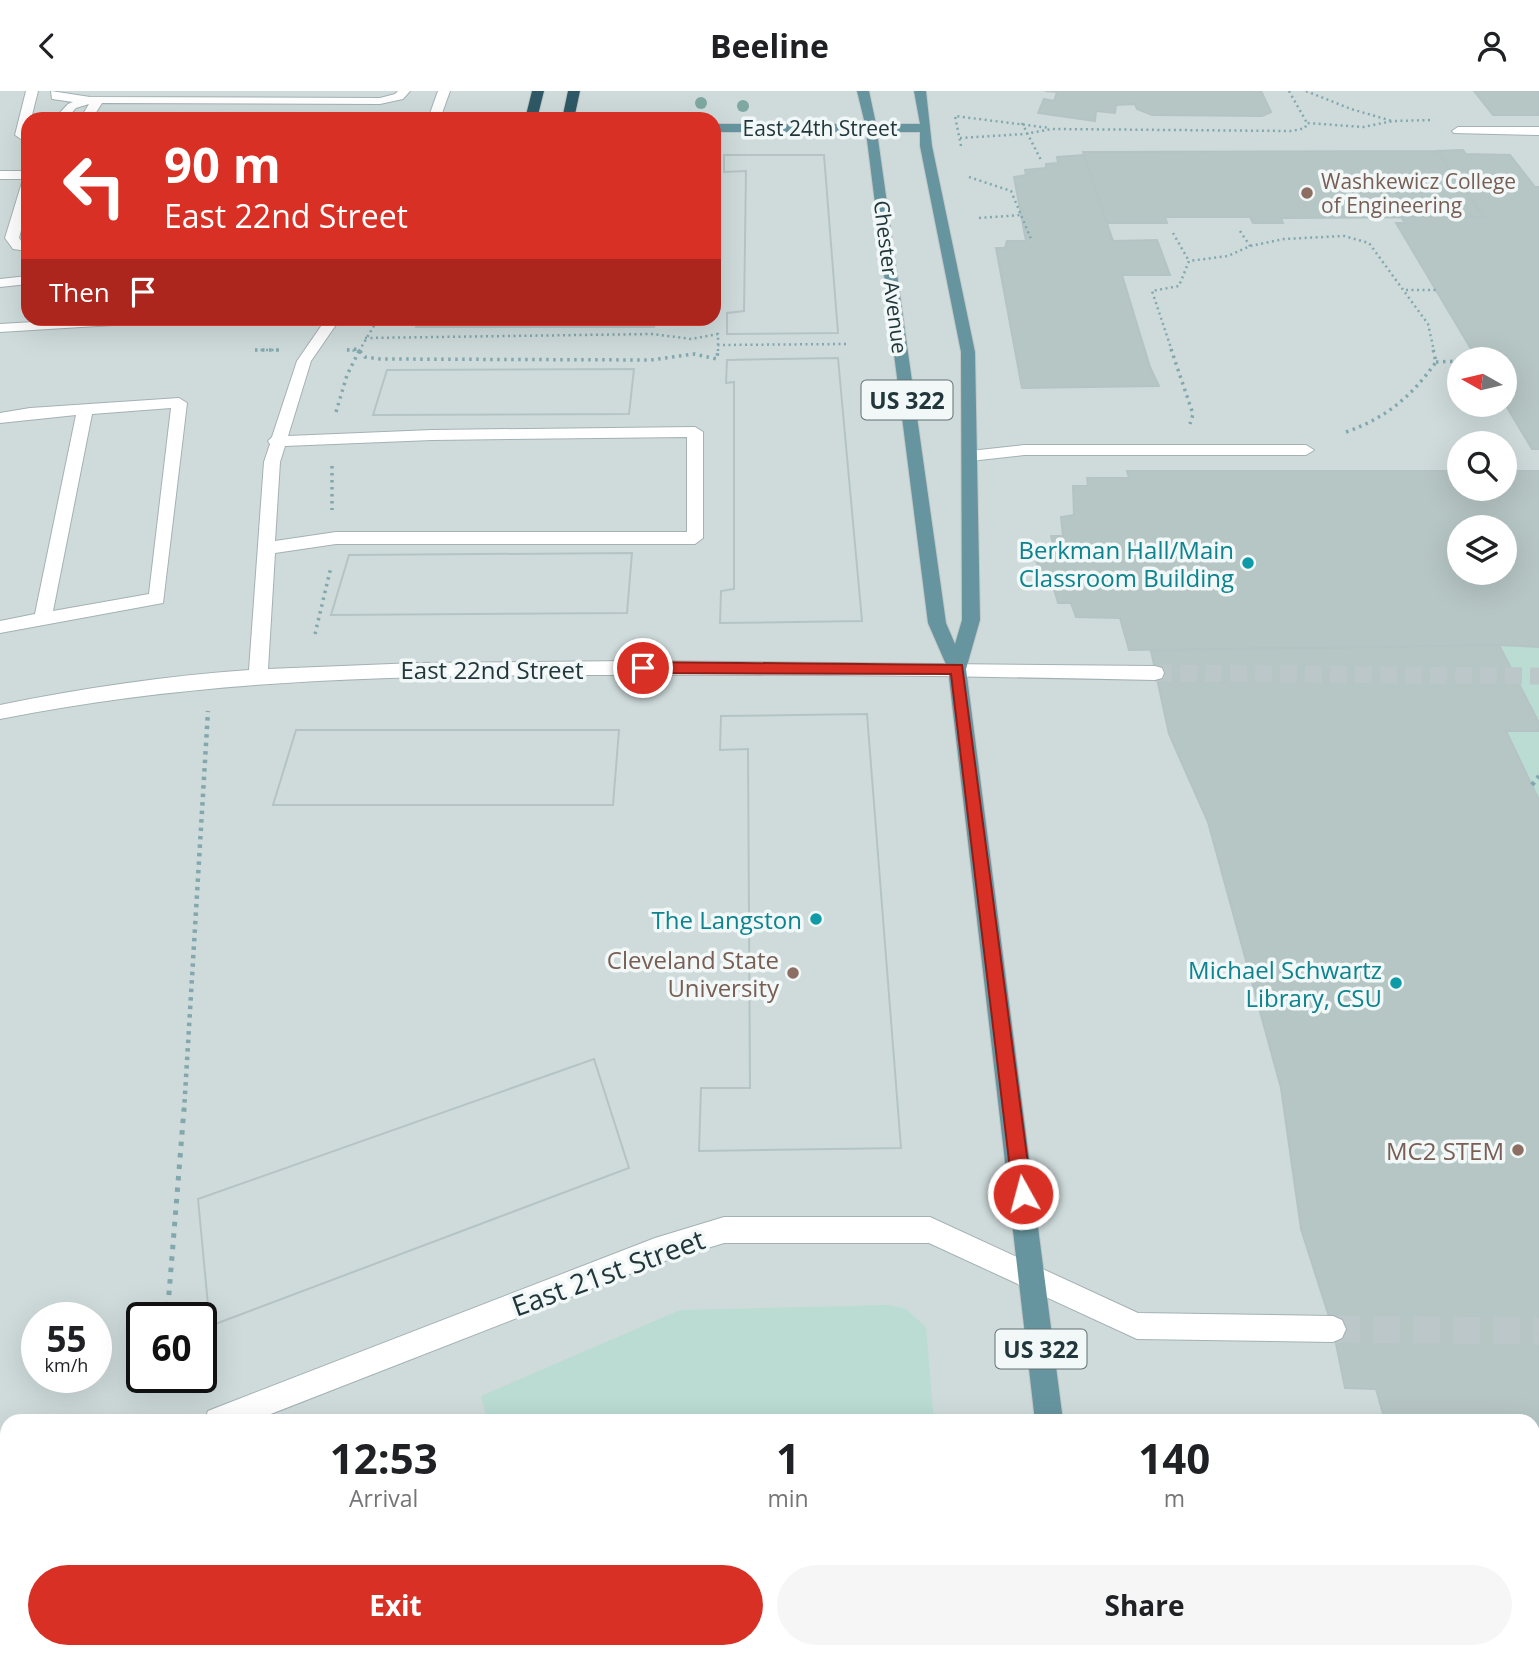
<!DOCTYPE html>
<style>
:root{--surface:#fff;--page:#f6f6f6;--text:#202124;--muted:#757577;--accent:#d93025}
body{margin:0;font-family:"Open Sans",sans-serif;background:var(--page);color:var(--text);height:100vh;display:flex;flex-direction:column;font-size:26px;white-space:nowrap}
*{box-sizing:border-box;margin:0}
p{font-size:23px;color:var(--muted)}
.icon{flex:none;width:38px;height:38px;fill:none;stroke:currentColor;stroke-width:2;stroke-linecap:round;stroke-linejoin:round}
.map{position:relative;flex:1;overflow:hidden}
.panel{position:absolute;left:0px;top:1323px;width:1540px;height:245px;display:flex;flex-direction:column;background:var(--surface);border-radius:21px 21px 0 0;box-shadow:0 7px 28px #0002}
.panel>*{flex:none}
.top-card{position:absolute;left:21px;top:21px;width:700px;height:214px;border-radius:21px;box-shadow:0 7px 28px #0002;background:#d93025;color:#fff;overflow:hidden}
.needle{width:46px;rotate:278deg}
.buttons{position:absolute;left:1447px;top:256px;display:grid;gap:14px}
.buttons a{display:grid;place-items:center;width:70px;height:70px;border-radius:50%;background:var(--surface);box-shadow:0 7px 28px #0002;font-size:35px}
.speed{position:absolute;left:21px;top:1211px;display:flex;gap:14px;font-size:35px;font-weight:700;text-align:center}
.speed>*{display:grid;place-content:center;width:91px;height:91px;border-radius:50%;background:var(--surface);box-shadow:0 7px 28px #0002;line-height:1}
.speed small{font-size:18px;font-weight:400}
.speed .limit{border:4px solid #111;border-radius:10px;background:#fff;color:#111}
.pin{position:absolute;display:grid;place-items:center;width:60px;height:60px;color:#fff;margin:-30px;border:4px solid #fff;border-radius:50%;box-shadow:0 2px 7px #0007}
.me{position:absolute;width:77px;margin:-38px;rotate:353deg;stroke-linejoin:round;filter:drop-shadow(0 0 5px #0008)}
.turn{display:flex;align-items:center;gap:24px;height:147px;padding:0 28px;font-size:32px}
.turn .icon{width:91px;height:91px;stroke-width:2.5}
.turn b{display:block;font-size:49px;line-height:60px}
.then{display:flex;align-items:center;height:66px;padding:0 28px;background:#0003;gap:14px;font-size:26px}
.eta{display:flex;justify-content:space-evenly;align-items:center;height:119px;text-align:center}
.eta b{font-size:42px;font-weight:700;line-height:49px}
.action{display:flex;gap:14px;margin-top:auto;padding:14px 28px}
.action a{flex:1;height:80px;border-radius:42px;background:var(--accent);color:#fff;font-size:28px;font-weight:700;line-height:80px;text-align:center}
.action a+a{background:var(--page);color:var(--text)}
header{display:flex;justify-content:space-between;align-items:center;height:91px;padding:0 28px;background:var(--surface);font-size:32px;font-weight:700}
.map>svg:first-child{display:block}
</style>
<header><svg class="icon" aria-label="back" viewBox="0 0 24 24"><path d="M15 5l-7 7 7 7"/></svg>Beeline<svg class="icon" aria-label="person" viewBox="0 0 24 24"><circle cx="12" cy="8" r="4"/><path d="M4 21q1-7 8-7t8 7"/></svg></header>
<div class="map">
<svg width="1539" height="1568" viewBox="0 0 1539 1568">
<rect width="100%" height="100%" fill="#e1ebeb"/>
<!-- built -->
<path fill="#cfdbdb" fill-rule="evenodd" d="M0,0H1539V1568H0ZM28,28H714V228H28ZM1460,268H1505V313H1460ZM1460,352H1505V397H1460ZM1460,436H1505V481H1460ZM37,1227H96V1286H37ZM142,1227H201V1286H142ZM7,1330H1533V1561H7Z"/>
<!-- green -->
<path fill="#badcd2" d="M1499,554L1539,556V632Z
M1506,640H1539V709Z
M889,1214L906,1218L926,1236L934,1330H487L481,1305L680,1219Z
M37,1561H938V1568H29Z"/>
<!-- building -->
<path fill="#b6c6c5" stroke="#b4c4c4" stroke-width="2" fill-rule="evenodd" d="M1045,0H1261L1271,21L1262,25L1152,24L1137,18L1135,13L1116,14L1115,22L1096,20L1095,30L1038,22L1044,8L1054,10L1057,1Z
M1474,0H1539V24H1493Z
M1463,59L1466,63L1510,64L1535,96H1539V358H1532L1505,313V268H1477L1396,132H1405L1401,126H1484L1437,60Z
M1437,60L1484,126L1281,127L1283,132H1253L1250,126H1165L1167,132H1107L1083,61Z
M724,64H824L838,242L727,243V222L744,220L746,80L724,81Z
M724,64H824L838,242L727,243V222L744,220L746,80L724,81Z
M1084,64L1113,150L1157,149L1170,184H1122L1150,276L1159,295L1022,297L996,157H1005L1007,150H1026L1014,86L1026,84L1025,79L1046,77V73L1058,72L1057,66Z
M419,228H655L654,236H416Z
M419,228H655L654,236H416Z
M838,267L862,530L720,532L721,500L734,498V291L726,292L727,269Z
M838,267L862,530L720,532L721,500L734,498V291L726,292L727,269Z
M634,278L629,323L373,324L387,279Z
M634,278L629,323L373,324L387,279Z
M1127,380H1460V397H1505V380H1539V556L1499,554L1129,559L1120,527L1076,526L1071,512H1058L1054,498H1044L1034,462H1055L1051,445H1063L1061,426L1074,424L1073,395H1088L1087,387H1129ZM1460,436H1505V481H1460Z
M632,462L627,522L331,524L349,464Z
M632,462L627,522L331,524L349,464Z
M1499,554L1539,632V640H1506L1539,709V1362H1533V1330H1385L1376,1298L1345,1297L1333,1238L1301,1138L1281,997L1208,731L1169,643L1151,560Z
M867,623L901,1057L699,1060L701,997H750L748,658L720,659L721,625Z
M867,623L901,1057L699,1060L701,997H750L748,658L720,659L721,625Z
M296,639H619L613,714H273Z
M296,639H619L613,714H273Z
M594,968L629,1077L210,1235L198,1108Z
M594,968L629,1077L210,1235L198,1108Z
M1533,1431H1539V1568H1470L1468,1561H1533Z"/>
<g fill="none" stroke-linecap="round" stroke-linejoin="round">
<!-- minor-tunnel-far1 -->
<path stroke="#bbc7c8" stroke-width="17" stroke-dasharray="17 8" stroke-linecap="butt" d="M1155,582L1539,585"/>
<!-- minor-tunnel -->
<path stroke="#bbc7c8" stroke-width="27" stroke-dasharray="27 13" stroke-linecap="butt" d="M1333,1238L1539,1240"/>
<!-- minor casing -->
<g stroke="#a4b1b3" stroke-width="2">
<path id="minor" d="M26,0H38L31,28H28L27,44L21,48L15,44Z
M51,0L90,6L380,7L395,3L398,0H410L403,8L380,13L102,12L92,28H80L89,13L76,17L66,28H54L68,13L73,11L52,8Z
M438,0H450L440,28H428Z
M1458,36H1539V44L1454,42L1452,40Z
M0,80H28V112L19,147L22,151L28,152V160L13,158L5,147L23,88H0Z
M28,185V193L0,196V188Z
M85,228H153L146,232L0,241V233Z
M326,228H340L311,270L288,345L432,339L695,336L703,341V447L695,453H336L275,462L268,578L416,572L631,570L1155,575L1162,577L1164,582L1162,587L1155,589C971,585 787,583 602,584C400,584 199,588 0,628V614C83,597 165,585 249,579L264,371L270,353L268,350L272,346L297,270ZM687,346V441H336L275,450L280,371L285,355L432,349Z
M179,307L187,312L163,512L0,542V530L35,523L76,324L0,332V322L30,317ZM171,317L149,503L53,520L92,323Z
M1024,354H1306L1314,359L1306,364H1024L970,370L962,365L970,360Z
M724,1126H930L1138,1222L1333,1225L1342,1229L1346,1238L1342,1247L1333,1251L1137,1248L929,1152H724L655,1173L253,1330H204L208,1320L218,1316L655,1147Z
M7,1400V1429L0,1431V1402Z"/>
</g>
<!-- major casing -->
<g stroke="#c1c7c8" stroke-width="2">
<path id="major" d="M857,0H869L876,33H920L914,0H926L932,55L975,261L980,529L966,578L1063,1330H1035L948,578L928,532L866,41H714V33H865ZM877,41H920V55L961,261L962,529L955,553L946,532Z
M1061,1561H1091V1568H1061Z"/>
</g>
<!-- highway casing -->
<g stroke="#c1c7c8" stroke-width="2">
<path id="highway" d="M532,0H544L537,28H525Z
M568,0H580L574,28H562Z"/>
</g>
<!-- path-far3 -->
<path stroke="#82a8ae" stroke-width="2.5" stroke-dasharray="2 3.5" stroke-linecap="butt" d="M1289,0L1307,32
M1306,0L1351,18L1392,30
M1022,32L1042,71
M960,47L1025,43L1052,38L1292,40L1305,37L1307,32L1363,36L1393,30L1433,29
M961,55L955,25L1050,37
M969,86L1011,100L1031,148
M979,127L1021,124
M1240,140L1250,155
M1173,142L1189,170
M1406,199H1437
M365,247L653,243L691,248L718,243V254
M255,259H279
M347,259L359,260
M359,260L378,228
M718,260V254L847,253
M1172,260L1152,200L1179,195L1189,170L1228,165L1250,155L1284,148L1344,145L1369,152L1428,233L1434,260"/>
<!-- path-far2 -->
<path stroke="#82a8ae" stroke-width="3.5" stroke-dasharray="2.5 4.5" stroke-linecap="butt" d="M1171,258L1193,323L1190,333
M255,259H279
M347,259L358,258L365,266L380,268L651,269L694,263L717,268L718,258
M1436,271L1460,270
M336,321L347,284L360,258
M1346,341C1386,327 1411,306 1436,271L1433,258
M332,375V419
M315,543L331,476"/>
<!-- path-far1 -->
<path stroke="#82a8ae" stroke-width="4.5" stroke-dasharray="3.5 5" stroke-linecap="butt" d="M1532,694L1539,685
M184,1020L208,620"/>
<!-- path -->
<path stroke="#82a8ae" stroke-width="5" stroke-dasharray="4.5 7" stroke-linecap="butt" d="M167,1227L184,1018
M160,1301L161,1286
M1282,1561L1284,1568"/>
<!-- minor -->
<use href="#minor" fill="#fff" fill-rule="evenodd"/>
<!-- major -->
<use href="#major" fill="#67959f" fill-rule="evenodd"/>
<!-- highway -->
<use href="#highway" fill="#2f5966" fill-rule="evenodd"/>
</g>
<!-- trees -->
<g fill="#7ea8a1">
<circle cx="701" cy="12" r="6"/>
<circle cx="743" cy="15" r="6"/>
</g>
<!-- route -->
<path fill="#d93025" stroke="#8d1f18" stroke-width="2" d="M643,571L962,574L1032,1103L1029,1110L1023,1112L1016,1110L1013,1103L951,583L643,582L636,577Z"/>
<!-- markers -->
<g fill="#8d6e63" stroke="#f1f8f7" stroke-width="2.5">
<circle cx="1307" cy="102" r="7"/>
<circle cx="793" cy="882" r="7"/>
<circle cx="1518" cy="1059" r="7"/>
</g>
<g fill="#0f9aa8" stroke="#f1f8f7" stroke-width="2.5">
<circle cx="1248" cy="472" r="7"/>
<circle cx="816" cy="828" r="7"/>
<circle cx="1396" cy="892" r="7"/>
</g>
<g text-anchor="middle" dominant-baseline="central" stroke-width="7" stroke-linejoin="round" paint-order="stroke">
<!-- far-street labels -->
<g font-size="21" fill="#22373b" stroke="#f1f8f7">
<text x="820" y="37">East 24th Street</text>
<text transform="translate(891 186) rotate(83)">Chester Avenue</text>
</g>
<!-- far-education labels -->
<g font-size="21" fill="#785e54" stroke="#f1f8f7" text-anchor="start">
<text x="1321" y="90">Washkewicz College<tspan x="1321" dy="24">of Engineering</tspan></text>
</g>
<!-- shield labels -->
<g fill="#f1f8f7" stroke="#607173" stroke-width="2">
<rect x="861.5" y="289.5" width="91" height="39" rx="5"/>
<rect x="995.5" y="1238.5" width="91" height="39" rx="5"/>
</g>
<g font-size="23" font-weight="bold" fill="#22373b">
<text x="907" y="309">US 322</text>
<text x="1041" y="1258">US 322</text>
</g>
<!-- culture labels -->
<g font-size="24" fill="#0d838f" stroke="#f1f8f7" text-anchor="end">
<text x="1234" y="458">Berkman Hall/Main<tspan x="1234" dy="28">Classroom Building</tspan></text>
<text x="802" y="828">The Langston</text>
<text x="1382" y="878">Michael Schwartz<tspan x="1382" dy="28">Library, CSU</tspan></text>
</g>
<!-- street labels -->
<g font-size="24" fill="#22373b" stroke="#f1f8f7">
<text x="492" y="578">East 22nd Street</text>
</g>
<!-- education labels -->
<g font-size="24" fill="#785e54" stroke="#f1f8f7" text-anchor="end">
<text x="779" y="868">Cleveland State<tspan x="779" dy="28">University</tspan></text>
<text x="1504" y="1059">MC2 STEM</text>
</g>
<!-- near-street labels -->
<g font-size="28" fill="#22373b" stroke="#f1f8f7">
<text transform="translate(608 1181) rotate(-20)">East 21st Street</text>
</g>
</g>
</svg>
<div class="buttons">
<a><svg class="needle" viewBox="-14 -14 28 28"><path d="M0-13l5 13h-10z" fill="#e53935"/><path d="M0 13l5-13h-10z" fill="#757577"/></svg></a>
<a><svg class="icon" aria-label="search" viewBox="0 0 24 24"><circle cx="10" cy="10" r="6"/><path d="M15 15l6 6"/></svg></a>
<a><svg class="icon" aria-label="layers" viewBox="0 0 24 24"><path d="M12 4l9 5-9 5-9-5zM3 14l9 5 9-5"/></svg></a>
</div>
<div class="speed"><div>55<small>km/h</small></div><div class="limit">60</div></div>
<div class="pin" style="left:643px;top:577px;background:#d93025"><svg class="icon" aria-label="arrive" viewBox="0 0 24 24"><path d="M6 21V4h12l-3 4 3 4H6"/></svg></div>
<svg class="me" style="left:1023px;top:1103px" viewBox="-20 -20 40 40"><circle r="17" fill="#d93025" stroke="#fff" stroke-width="3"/><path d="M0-11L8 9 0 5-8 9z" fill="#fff"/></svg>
<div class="top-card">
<div class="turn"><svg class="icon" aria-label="left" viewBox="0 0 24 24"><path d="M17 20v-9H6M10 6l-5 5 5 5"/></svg><div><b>90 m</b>East 22nd Street</div></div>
<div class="then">Then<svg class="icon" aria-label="arrive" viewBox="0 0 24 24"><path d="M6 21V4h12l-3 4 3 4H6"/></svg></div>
</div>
<section class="panel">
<div class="eta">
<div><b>12:53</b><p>Arrival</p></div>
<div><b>1</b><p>min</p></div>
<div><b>140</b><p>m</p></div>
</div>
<div class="action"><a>Exit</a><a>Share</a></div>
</section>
</div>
